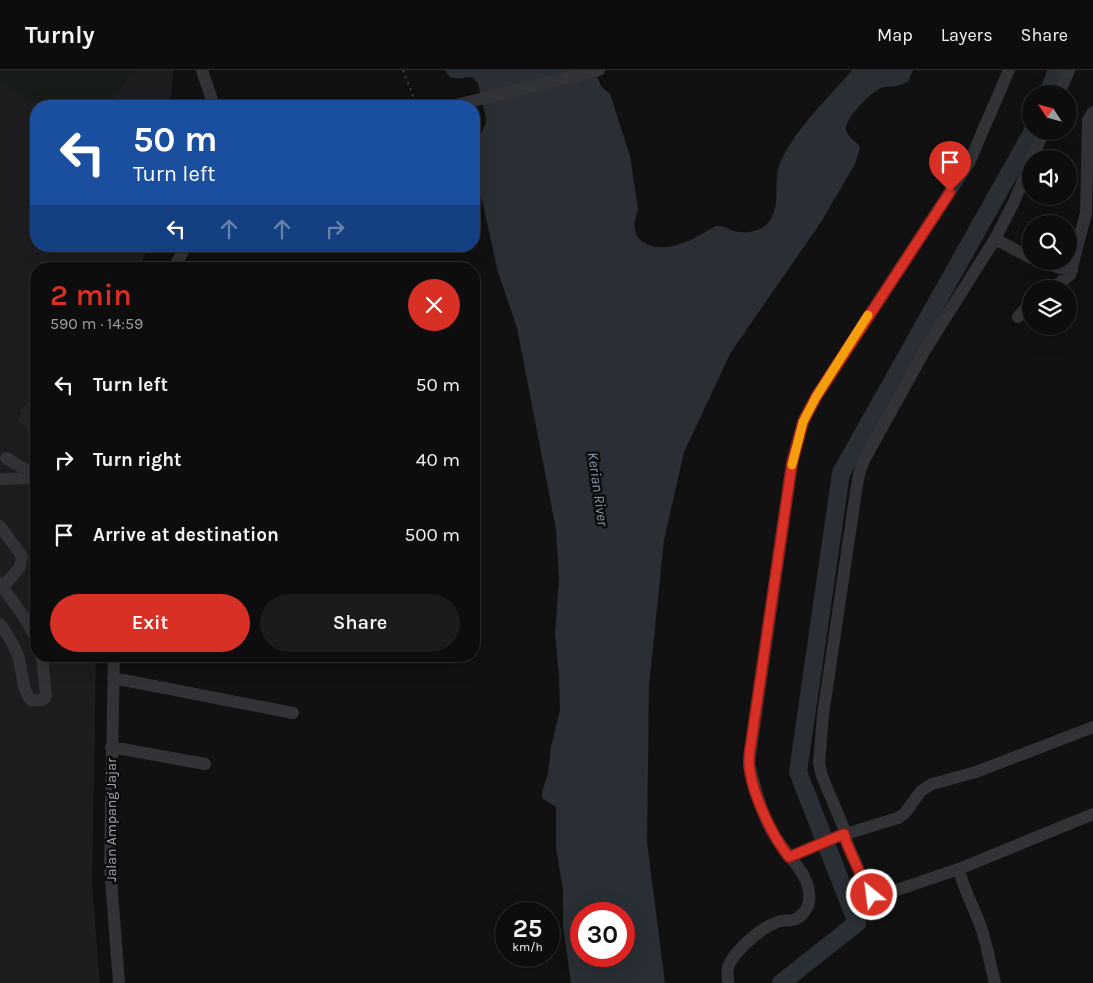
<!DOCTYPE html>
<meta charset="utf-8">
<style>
:root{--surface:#0d0d0e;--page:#1b1b1c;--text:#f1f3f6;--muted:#9a9c9e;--line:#2d2d2e;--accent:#d93025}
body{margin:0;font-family:Karla,sans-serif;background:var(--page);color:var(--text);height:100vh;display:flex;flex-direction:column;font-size:19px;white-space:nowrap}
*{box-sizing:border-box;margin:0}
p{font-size:16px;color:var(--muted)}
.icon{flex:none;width:28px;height:28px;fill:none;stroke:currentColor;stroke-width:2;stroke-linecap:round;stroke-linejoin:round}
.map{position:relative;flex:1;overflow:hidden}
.sheet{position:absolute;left:30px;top:192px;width:450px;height:400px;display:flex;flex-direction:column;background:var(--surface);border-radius:20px;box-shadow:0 5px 20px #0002,0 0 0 1px var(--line)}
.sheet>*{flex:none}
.banner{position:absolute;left:30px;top:30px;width:450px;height:152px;border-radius:20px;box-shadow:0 5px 20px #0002,0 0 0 1px var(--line);background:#1a4fa0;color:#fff;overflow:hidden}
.needle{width:32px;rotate:306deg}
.fabs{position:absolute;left:1022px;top:15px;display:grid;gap:10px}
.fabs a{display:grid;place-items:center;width:55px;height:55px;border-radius:50%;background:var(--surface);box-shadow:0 5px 20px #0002,0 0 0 1px var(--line);font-size:25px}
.speed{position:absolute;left:495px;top:832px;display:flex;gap:10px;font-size:25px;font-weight:700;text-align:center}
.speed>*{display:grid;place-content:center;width:65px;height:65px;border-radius:50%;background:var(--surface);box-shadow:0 5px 20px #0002,0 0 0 1px var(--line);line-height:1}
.speed small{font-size:12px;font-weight:400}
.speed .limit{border:8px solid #d22;background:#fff;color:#111}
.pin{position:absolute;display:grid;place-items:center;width:42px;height:42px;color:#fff;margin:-51px -21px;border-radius:50% 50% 50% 0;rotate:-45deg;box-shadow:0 0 5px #0007}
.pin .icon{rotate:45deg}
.me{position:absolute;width:55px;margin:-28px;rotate:331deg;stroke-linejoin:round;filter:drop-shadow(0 0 4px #0008)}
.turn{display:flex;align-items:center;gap:18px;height:105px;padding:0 20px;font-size:22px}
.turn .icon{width:65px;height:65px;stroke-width:2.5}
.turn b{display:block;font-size:35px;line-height:42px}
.lanes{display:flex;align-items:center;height:48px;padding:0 20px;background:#0003;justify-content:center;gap:25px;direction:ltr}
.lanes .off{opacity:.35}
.round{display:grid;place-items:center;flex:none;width:52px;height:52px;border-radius:26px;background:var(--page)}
.head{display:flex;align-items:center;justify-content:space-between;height:85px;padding:0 20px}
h1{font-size:30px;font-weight:600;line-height:38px;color:var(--accent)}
.cta{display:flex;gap:10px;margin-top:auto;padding:10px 20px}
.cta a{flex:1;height:58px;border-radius:30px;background:var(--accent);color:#fff;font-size:20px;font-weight:600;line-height:58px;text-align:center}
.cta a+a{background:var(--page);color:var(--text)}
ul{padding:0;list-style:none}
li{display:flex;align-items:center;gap:15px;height:75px;padding:0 20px}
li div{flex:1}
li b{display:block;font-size:19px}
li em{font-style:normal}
header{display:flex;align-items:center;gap:30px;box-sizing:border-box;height:70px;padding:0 25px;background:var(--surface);border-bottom:1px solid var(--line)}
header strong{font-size:24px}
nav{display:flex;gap:28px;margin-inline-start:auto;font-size:18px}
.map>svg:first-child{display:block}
</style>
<header>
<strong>Turnly</strong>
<nav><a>Map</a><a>Layers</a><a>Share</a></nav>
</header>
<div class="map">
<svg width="1093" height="913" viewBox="0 0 1093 913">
<rect width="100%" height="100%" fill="#111112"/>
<!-- built -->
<path fill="#1d1d1f" d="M0,0H173L171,36H36V176H149L138,199H36V586H96L92,815L100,913H0Z"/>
<!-- green -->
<path fill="#181c18" d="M0,0H134L108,36L36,37L0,10Z"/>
<!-- water -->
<path fill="#292f34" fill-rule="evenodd" d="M445,0H594L601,16L610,24L630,86L638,139L634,154L637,167C655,185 680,176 700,165C705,163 711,158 716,156C722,155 726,158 731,160C741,164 758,163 767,154C783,137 772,113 780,93C796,57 828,29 852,0H913L908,12C904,13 901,15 897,16C892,17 886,16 881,18C871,22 844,49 846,60C848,68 857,71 860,78L855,94L821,152L731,282L684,382L676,417L664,470L649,616L647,772L665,913H571L563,856V820L556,778V737L542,728V722L548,703L551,677L560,640L559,605L555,564L559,508L556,459L517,258L498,202L480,121L476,74L486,53V48L478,14L472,7C462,7 450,13 445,0ZM581,844H624V886H581Z"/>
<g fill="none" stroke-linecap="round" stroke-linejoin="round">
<!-- river -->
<path stroke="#292f34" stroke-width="18" d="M1048,24L1057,0
M781,913L857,853L798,702L841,403L1033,61"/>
</g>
<!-- building -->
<path fill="#242426" d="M36,327V355L28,361L17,348L22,344L19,340Z"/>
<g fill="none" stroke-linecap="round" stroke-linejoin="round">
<!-- path -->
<path stroke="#383a3d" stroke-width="2" stroke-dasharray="2.5 4" stroke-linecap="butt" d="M403,0L417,36"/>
<!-- minor -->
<path stroke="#323337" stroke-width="12" d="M202,0L214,36
M1059,24L1069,0
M452,36L599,0
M1032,89L1044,61
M1031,92L1014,132L995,169L925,280L864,390L859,404L856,421L823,645L819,693L822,706L843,756L847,773L867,819L876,827L959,799L1093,744
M995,169L1031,188
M1040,191L1056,197L1072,200
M173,199L186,176
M1051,219L1070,205L1086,143L1088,50L1093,42
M1018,247L1031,232
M6,388L21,397L36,403
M2,409L36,408
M0,456L22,486L20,497L3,517
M0,513L26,550L36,568
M0,554C7,563 13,574 18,585C22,597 22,622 31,630H42L45,628L46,625L42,586
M114,586L110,797L119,913
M113,608L293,643
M111,677L205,694
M789,787L839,766L898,748L905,743L921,721L932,714L976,702L1093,657
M959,799C963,819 974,837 981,857C987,875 990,894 995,913
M728,913C728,908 727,902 728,898C733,881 764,855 781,851C785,850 789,851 793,850C801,848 808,839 809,831C813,803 781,782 770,758C760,738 754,715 749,693L792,393L803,352L816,327L969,93L1009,0"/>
</g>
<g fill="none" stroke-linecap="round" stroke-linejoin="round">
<!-- route casing -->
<g stroke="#8d1f18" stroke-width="12">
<path id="route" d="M872,825L867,819L847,774L844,764L789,787C772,766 750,720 749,692C749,686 750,679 751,673L792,393L803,352L816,327L950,122"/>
</g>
<!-- route -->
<use href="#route" stroke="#d93025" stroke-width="9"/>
<!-- slow -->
<path stroke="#f59e0b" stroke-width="9" d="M792,395L803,352L816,327L868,245"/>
</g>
<g text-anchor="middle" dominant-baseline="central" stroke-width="5" stroke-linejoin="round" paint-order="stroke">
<!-- street labels -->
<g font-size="14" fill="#a4a7b1" stroke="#0c0c0d">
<text transform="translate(111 750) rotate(-90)">Jalan Ampang Jajar</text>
</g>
<!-- water labels -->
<g font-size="15" font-style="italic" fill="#7e94a9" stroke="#0c0c0d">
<text transform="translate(598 419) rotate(82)">Kerian River</text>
</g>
</g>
</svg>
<div class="fabs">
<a><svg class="needle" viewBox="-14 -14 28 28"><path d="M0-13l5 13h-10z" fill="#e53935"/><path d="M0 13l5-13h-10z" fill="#9a9c9e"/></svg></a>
<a><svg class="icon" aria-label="sound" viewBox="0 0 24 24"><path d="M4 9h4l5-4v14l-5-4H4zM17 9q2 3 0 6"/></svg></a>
<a><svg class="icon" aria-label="search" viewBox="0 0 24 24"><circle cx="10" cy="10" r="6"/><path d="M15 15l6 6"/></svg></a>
<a><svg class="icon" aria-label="layers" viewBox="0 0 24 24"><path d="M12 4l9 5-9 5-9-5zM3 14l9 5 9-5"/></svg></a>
</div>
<div class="speed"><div>25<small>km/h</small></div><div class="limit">30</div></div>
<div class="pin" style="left:950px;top:122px;background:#d93025"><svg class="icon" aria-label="arrive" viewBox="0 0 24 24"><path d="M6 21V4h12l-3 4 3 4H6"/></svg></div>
<svg class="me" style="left:872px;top:825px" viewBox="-20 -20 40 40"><circle r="17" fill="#d93025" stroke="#fff" stroke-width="3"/><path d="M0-11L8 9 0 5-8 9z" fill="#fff"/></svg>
<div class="banner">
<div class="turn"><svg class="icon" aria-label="left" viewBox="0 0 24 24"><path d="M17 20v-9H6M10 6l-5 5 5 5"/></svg><div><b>50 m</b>Turn left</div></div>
<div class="lanes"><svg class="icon" aria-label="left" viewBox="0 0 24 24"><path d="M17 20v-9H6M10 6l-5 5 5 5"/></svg><svg class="icon off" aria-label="ahead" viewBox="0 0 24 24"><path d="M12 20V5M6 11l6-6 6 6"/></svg><svg class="icon off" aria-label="ahead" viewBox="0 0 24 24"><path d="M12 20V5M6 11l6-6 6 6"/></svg><svg class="icon off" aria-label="right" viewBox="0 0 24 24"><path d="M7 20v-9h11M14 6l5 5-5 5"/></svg></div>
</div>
<section class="sheet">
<div class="head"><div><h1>2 min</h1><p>590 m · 14:59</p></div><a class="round" style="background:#d93025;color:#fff"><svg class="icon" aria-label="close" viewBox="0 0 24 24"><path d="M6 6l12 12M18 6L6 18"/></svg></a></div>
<ul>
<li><svg class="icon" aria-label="left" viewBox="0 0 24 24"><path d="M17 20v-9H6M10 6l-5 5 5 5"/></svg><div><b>Turn left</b></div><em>50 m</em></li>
<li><svg class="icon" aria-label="right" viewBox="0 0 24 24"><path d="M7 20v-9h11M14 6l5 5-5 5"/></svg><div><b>Turn right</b></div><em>40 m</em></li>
<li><svg class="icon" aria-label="arrive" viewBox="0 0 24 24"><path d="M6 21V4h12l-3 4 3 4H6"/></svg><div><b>Arrive at destination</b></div><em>500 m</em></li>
</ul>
<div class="cta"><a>Exit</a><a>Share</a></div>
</section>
</div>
